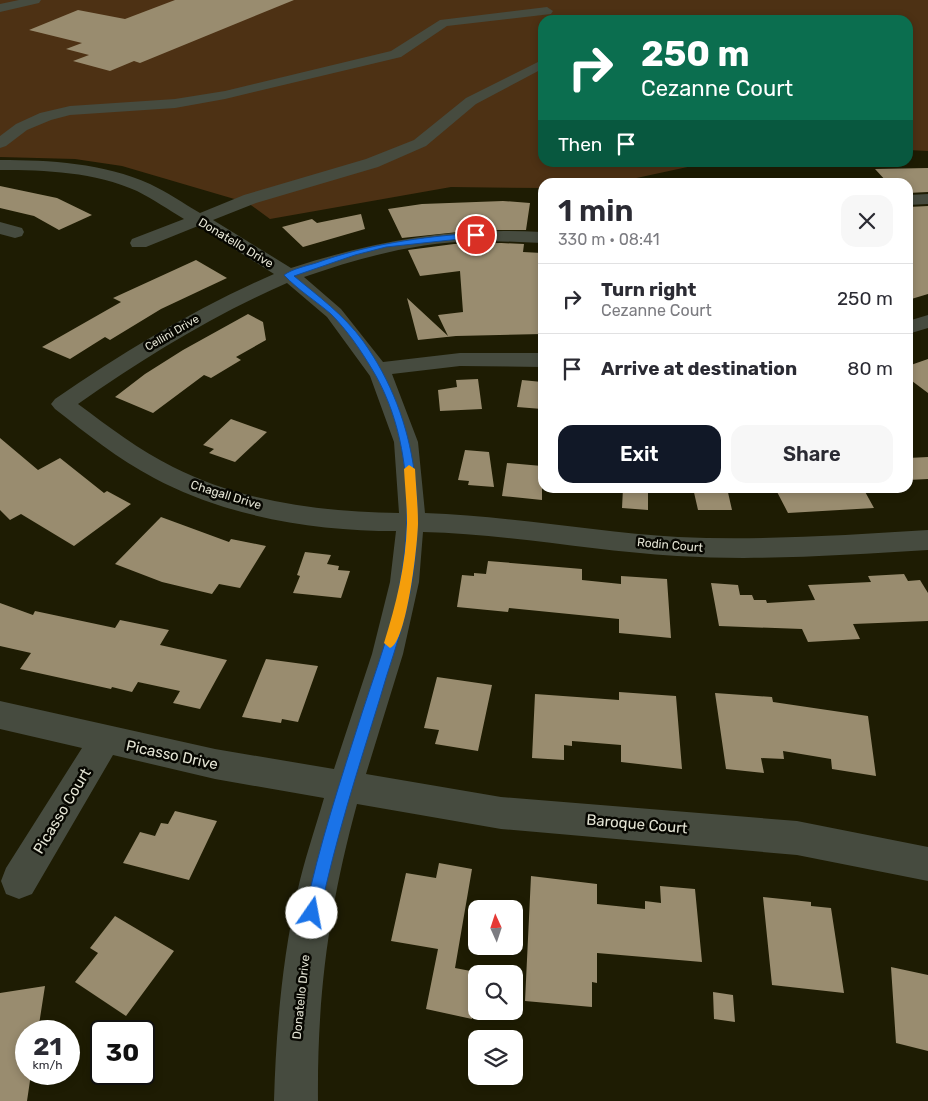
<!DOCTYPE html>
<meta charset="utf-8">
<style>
:root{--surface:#fff;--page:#f7f7f7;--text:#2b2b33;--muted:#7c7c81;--line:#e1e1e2;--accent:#111827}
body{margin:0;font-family:Rubik,sans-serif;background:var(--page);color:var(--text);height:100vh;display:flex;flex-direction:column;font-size:19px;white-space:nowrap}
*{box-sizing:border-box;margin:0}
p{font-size:16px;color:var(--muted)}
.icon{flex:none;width:28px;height:28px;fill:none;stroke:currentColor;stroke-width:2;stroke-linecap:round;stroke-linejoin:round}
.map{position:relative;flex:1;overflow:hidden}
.drawer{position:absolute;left:538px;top:178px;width:375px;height:315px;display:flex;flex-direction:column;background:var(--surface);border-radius:15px;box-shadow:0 2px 8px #0003}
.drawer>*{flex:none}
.guide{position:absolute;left:538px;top:15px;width:375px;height:152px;border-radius:15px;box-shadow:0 2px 8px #0003;background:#0b6e4f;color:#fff;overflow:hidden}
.needle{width:32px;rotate:357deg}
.tools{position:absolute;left:468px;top:900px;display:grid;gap:10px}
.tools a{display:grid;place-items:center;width:55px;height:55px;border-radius:10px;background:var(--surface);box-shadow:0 2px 8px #0003;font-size:25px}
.speed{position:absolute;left:15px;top:1020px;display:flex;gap:10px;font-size:25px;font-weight:700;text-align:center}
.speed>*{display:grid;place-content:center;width:65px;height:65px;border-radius:50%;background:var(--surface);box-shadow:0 2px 8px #0003;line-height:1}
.speed small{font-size:12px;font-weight:400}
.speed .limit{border:2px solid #111;border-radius:8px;background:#fff;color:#111}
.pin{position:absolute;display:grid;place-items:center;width:42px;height:42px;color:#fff;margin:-21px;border:2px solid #fff;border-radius:50%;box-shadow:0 1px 5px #0007}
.me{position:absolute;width:55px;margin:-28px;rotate:12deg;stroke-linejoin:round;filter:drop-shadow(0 0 4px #0008)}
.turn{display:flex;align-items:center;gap:18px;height:105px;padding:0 20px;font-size:22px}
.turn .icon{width:65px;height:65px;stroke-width:2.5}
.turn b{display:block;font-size:35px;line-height:42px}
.then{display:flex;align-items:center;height:48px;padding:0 20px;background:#0003;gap:10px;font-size:19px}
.round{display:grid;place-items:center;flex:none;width:52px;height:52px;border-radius:15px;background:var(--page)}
.headline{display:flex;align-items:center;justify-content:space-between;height:85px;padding:0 20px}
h1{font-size:30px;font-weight:600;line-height:38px}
.primary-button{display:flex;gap:10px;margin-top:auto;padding:10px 20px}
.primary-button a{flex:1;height:58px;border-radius:15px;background:var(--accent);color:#fff;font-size:20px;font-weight:600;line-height:58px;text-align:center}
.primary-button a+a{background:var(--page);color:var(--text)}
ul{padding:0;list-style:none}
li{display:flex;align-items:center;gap:15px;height:70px;padding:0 20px;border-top:1px solid var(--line)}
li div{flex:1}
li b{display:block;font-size:19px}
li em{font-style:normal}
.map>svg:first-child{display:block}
</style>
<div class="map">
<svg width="928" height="1101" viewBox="0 0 928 1101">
<rect width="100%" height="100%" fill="#1e1c03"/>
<!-- green -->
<path fill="#4d3114" d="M0,0H928V151L908,150V20H542V162L706,163L618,182H542V188L451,187L270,219L248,203L122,166L75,159L0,157Z"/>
<!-- building -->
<path fill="#998c6f" d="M175,0H294L140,63L134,61L110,71L73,61L89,55L66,49L82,43L29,30L78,10L125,19Z
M928,168V192L908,193V182H887L875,169Z
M0,186L57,198L92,215L59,230L34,216L0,208Z
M503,201L530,203L526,230H477L402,238L388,209L422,204Z
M928,206V294L908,300V207Z
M361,214L365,229L303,247L282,227L312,219L317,223Z
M501,243L524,244L523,252L542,253V334L456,336L418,340L407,298L448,336L438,315L463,312L460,271L420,276L408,250L454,244Z
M196,260L227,278L161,309L110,340L105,337L70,359L42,347L121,302L113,298Z
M248,314L263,322L266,340L236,357L241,360L211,378L204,375L153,413L115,397L145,374L183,350Z
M928,359V393L908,378V366Z
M478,379L482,409L440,411L438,390L457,387L456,380Z
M522,380L542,382V409L517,407Z
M231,419L267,432L235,462L209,453L214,449L203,445Z
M0,438L38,470L60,458L104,493L107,491L131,504L74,546L21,514L10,520L0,510Z
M465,450L489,452L494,487L468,485L469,481L458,480Z
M928,457V479L908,480V458Z
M507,463L542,466V500L502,496Z
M623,488H648V510L622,508Z
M693,488H727L732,510H698Z
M775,488H863L874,508L788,513Z
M161,517L229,542L231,539L266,546L240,588L219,584L212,594L162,582L115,564Z
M305,552L331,555L327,564L339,566L338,570L350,571L341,598L293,593L300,576L297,575Z
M488,561L582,569V580L621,584V576L667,579L671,638L619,633V619L509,608L508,612L457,607L462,575L474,576V573L486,574Z
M904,574L908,581L920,580L928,593V621L853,624L860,639L808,642L802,629L719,626L711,583L738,585L740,595H752L754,600H766L767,603L815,600L808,585L871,582L868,576Z
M0,603L33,615L35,611L115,628L120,620L169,630L160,645L227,660L200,709L173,703L180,691L138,682L132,692L112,687L111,689L20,669L31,653L0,646Z
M266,659L318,666L298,722L282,719L281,723L242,717Z
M437,677L492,685L478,751L435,744L439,730L424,728Z
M619,692L676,696L682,769L621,762V745L572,741V746L564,745V760L532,758L535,694L619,700Z
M715,693L772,697L773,702L868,716L876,776L832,769L831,759L783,751L784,759L761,758L764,773L726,769Z
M175,811L217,821L189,880L123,863L140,832L155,836L161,823L168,824Z
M439,863L472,869L455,968L481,973L476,974V998L472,1019L426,1009L438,949L391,941L406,873L436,878Z
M531,876L597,884V904L645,909V901L661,903L660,886L695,889L702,962L597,953V983L592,982V1007L525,1001Z
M763,897L811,902V906L831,908L844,993L772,985Z
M115,916L174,951L126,1016L75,982L98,953L90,948Z
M891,967L928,975V1051L896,1043Z
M45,986L38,1031H26V1074H31L27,1101H0V993Z
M713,992L733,995L735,1022L714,1019Z"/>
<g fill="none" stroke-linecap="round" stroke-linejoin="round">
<!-- minor -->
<path fill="#464b3f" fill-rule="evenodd" d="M19,0H41L39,3L0,12V4Z
M547,7L553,11L551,14L447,26L401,57L225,99L175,108L70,115L51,120L27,130L6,146L0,148V136L16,124L40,113L70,106L175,99L225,91L391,51L440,20Z
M542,60V69L476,104L426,146L378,167L256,203L213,220L291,268C378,240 451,227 542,232V243C520,242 498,241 476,241C417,242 359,258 304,277L341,309L383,362L460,353H542V367L460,366L392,374L418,442L425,513C510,516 594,532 678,537C761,541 845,535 928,530V550C844,555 761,561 677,556C592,551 508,534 423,532L419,582L403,654L366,774L501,797L797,821L928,847V881L797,855L501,829L357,804C329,907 317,994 318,1101H274C276,1031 282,961 297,893C304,861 315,829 324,798L215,779L113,755L32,894L19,899L6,894L1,881L6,868L82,748L0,729V701L215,749L334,769L372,654L390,582L396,531C315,531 227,517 154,478C118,459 87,434 55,409L51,404L55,399C125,351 196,308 274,274L198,226L146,247H132L130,243L132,239L184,219C169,210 153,199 137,191C95,172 46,170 0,170V160C50,160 104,163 150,184C167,192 183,203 200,213L244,195L366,159L414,140L466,98ZM287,283L327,317L370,376L394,442L399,513C322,512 242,502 173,467C139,450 109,427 78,404C145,357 212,316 287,283Z
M928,194V204L908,205V195Z
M0,222L22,228L24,232L22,236L15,238L0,234Z
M928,315V328L908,334V321Z"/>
</g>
<!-- route -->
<path fill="#1a73e8" stroke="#114b97" d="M476,233L478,234V237L386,247L355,255L294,276C318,296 344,315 363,341C420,421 428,517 406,611C399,641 388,669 380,698C358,769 335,840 320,913L318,918L312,921L307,918L305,913C319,845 341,779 362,713C373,679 385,646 394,612C413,533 415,440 372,369C360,349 347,330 331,314C316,301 298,290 284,275C292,269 306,266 316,263C369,244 420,237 476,233Z"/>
<!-- slow -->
<path fill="#f59e0b" d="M409,465L415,469C416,487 418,505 418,523C418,542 407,643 390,648L384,643C396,605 406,564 407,523C407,505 405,487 404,469Z"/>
<g text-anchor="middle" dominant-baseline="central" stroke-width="5" stroke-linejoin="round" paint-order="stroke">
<!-- far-street labels -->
<g font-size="11" fill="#e4e4d4" stroke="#070701">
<text transform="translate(172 333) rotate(-30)">Cellini Drive</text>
</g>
<!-- street labels -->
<g font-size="12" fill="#e4e4d4" stroke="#070701">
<text transform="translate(236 243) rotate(31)">Donatello Drive</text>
<text transform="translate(226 495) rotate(17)">Chagall Drive</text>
<text transform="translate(670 545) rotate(5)">Rodin Court</text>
<text transform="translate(301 997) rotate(-84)">Donatello Drive</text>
</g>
<!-- near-street labels -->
<g font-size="15" fill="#e4e4d4" stroke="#070701">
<text transform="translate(172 755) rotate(12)">Picasso Drive</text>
<text transform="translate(62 811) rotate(-59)">Picasso Court</text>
<text transform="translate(637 824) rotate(5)">Baroque Court</text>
</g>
</g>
</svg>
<div class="tools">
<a><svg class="needle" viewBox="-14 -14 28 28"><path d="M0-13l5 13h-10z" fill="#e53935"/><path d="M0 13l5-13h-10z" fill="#7c7c81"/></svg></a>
<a><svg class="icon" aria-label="search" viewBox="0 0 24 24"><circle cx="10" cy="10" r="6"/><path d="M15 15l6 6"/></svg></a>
<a><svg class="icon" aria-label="layers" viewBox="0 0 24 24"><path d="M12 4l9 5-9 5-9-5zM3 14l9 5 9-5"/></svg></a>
</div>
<div class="speed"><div>21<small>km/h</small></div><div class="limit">30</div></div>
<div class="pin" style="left:476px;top:235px;background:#d93025"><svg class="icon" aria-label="arrive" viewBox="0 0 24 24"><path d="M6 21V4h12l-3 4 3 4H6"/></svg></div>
<svg class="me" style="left:312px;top:913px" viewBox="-20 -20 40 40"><circle r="19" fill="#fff"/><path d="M0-13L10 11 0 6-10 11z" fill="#1a73e8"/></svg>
<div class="guide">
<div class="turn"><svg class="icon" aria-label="right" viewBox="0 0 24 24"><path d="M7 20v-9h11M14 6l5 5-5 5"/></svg><div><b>250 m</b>Cezanne Court</div></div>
<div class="then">Then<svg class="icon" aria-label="arrive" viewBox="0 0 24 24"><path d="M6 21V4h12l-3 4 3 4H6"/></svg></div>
</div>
<section class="drawer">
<div class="headline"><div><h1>1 min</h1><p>330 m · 08:41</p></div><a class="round"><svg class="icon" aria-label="close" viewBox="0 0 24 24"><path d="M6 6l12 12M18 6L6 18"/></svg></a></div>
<ul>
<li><svg class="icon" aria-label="right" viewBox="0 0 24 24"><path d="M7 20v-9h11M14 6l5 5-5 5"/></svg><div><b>Turn right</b><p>Cezanne Court</p></div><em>250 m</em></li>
<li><svg class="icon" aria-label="arrive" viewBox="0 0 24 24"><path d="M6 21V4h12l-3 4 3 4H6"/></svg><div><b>Arrive at destination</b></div><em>80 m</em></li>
</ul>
<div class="primary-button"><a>Exit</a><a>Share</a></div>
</section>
</div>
